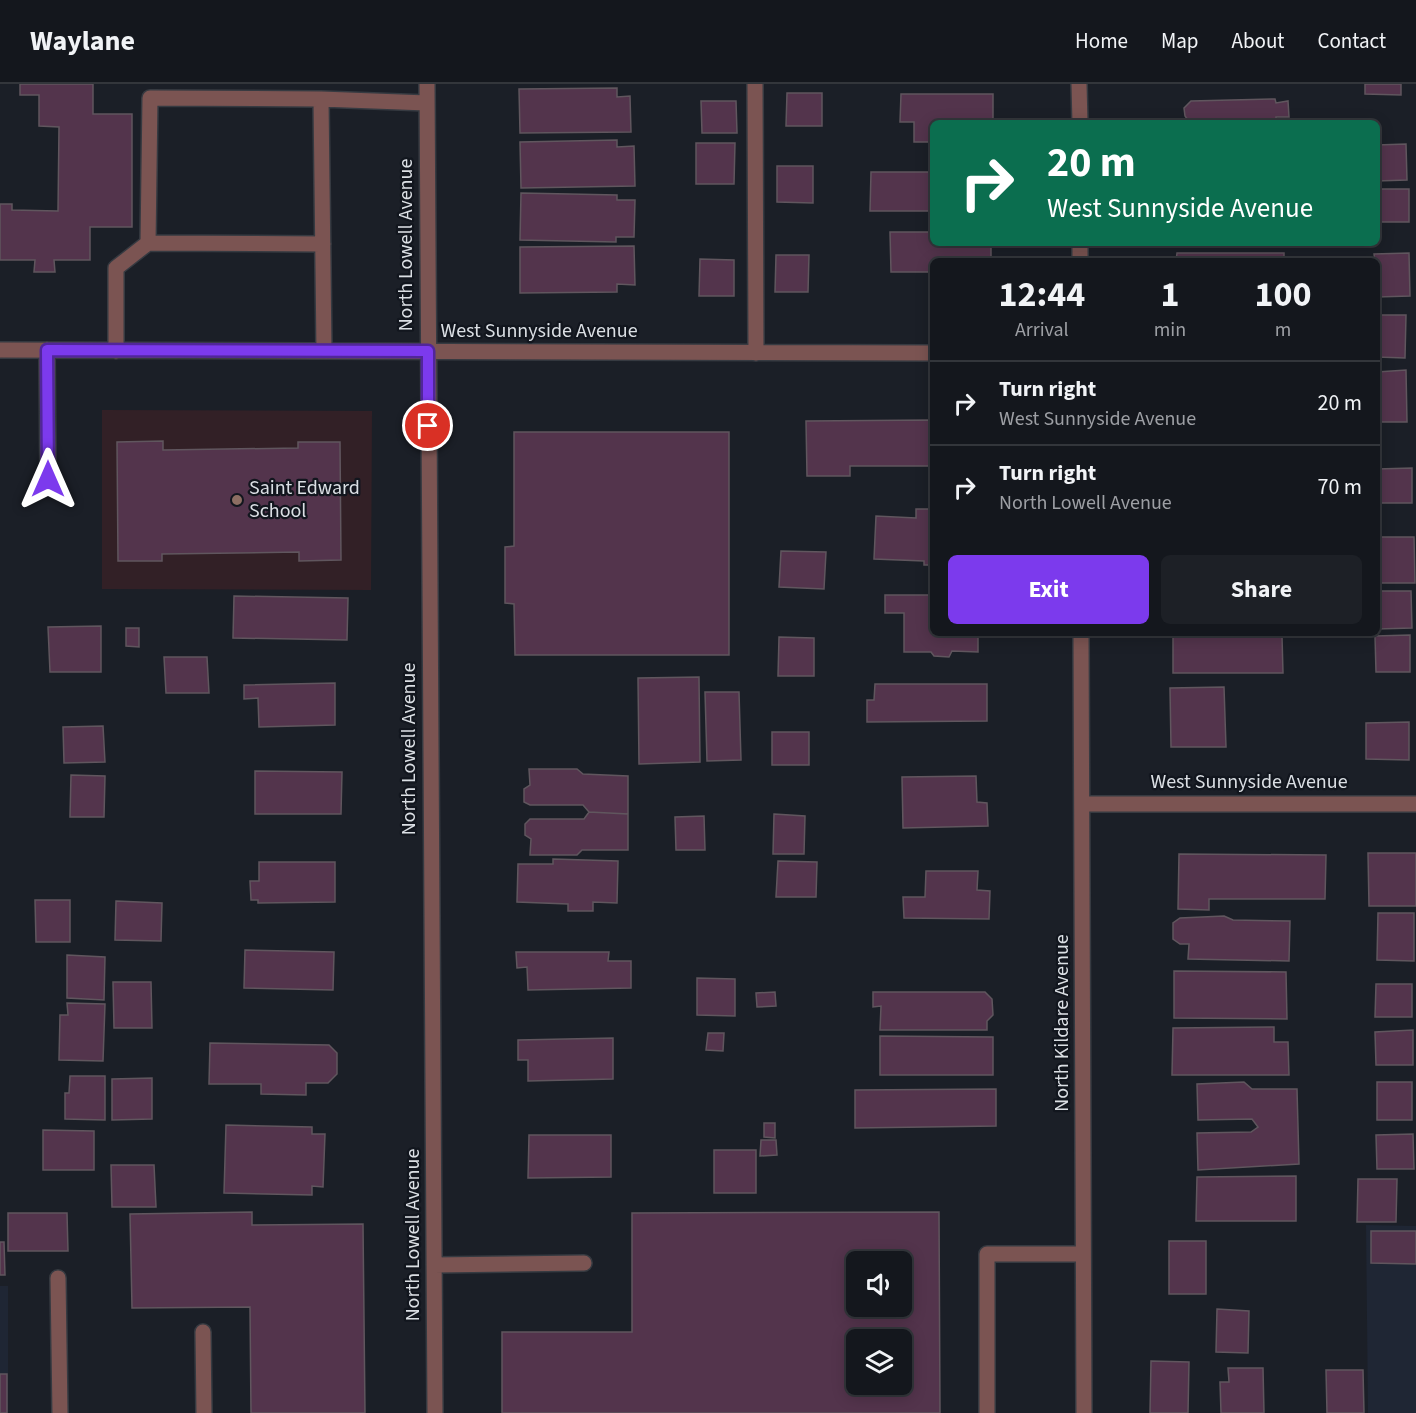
<!DOCTYPE html>
<style>
:root{--surface:#14171d;--page:#1d2026;--text:#f1f3f6;--muted:#9d9fa4;--line:#33363b;--accent:#7c3aed}
body{margin:0;font-family:"Source Sans 3",sans-serif;background:var(--page);color:var(--text);height:100vh;display:flex;flex-direction:column;font-size:22px;white-space:nowrap}
*{box-sizing:border-box;margin:0}
p{font-size:20px;color:var(--muted)}
.icon{flex:none;width:33px;height:33px;fill:none;stroke:currentColor;stroke-width:2;stroke-linecap:round;stroke-linejoin:round}
.map{position:relative;flex:1;overflow:hidden}
.drawer{position:absolute;left:930px;top:174px;width:450px;height:378px;display:flex;flex-direction:column;background:var(--surface);border-radius:9px;box-shadow:0 3px 15px #0003,0 0 0 2px var(--line)}
.drawer>*{flex:none}
.hud{position:absolute;left:930px;top:36px;width:450px;height:126px;border-radius:9px;box-shadow:0 3px 15px #0003,0 0 0 2px var(--line);background:#0b6e4f;color:#fff;overflow:hidden}
.tools{position:absolute;left:846px;top:1167px;display:grid;gap:12px}
.tools a{display:grid;place-items:center;width:66px;height:66px;border-radius:9px;background:var(--surface);box-shadow:0 3px 15px #0003,0 0 0 2px var(--line);font-size:30px}
.pin{position:absolute;display:grid;place-items:center;width:51px;height:51px;color:#fff;margin:-26px;border:3px solid #fff;border-radius:50%;box-shadow:0 2px 6px #0007}
.me{position:absolute;width:66px;margin:-33px;rotate:0deg;stroke-linejoin:round;filter:drop-shadow(0 0 4px #0008)}
.turn{display:flex;align-items:center;gap:21px;height:126px;padding:0 18px;font-size:27px}
.turn .icon{width:78px;height:78px;stroke-width:2.5}
.turn b{display:block;font-size:42px;line-height:51px}
.eta{display:flex;justify-content:space-evenly;align-items:center;height:102px;text-align:center}
.eta b{font-size:36px;font-weight:700;line-height:42px}
.action{display:flex;gap:12px;margin-top:auto;padding:12px 18px}
.action a{flex:1;height:69px;border-radius:9px;background:var(--accent);color:#fff;font-size:24px;font-weight:700;line-height:69px;text-align:center}
.action a+a{background:var(--page);color:var(--text)}
ul{padding:0;list-style:none}
li{display:flex;align-items:center;gap:18px;height:84px;padding:0 18px;border-top:2px solid var(--line)}
li div{flex:1}
li b{display:block;font-size:22px}
li em{font-style:normal}
header{display:flex;align-items:center;gap:36px;box-sizing:border-box;height:84px;padding:0 30px;background:var(--surface);border-bottom:2px solid var(--line)}
header strong{font-size:28px}
nav{display:flex;gap:33px;margin-inline-start:auto;font-size:21px}
.map>svg:first-child{display:block}
</style>
<header>
<strong>Waylane</strong>
<nav><a>Home</a><a>Map</a><a>About</a><a>Contact</a></nav>
</header>
<div class="map">
<svg width="1416" height="1329" viewBox="0 0 1416 1329">
<rect width="100%" height="100%" fill="#1b1f27"/>
<!-- built -->
<path fill="#1f2634" d="M1366,1141L1416,1142V1329H1368Z
M0,1202H8V1329H0Z"/>
<!-- education -->
<path fill="#322026" d="M102,326L372,327L371,506L102,505Z"/>
<!-- building -->
<path fill="#53344c" stroke="#60565e" stroke-width="1.5" fill-rule="evenodd" d="M20,0H93V30H132V143H90V176H54L55,188H34L35,176H0V120H12V126L58,127L59,43L39,42V11H20Z
M1365,0H1401V11L1365,10Z
M617,4V13L630,12L631,48L520,49L519,5Z
M787,9H822V42H786Z
M901,10H993V39H933V58H914V38H900Z
M1275,15L1276,19L1288,17L1289,33H1276V39H1190L1185,32L1184,24L1191,17Z
M701,17H736L737,49H702Z
M617,56V63L634,62L635,102L521,104L520,58Z
M696,59H735L734,100H696Z
M1406,60L1407,96L1377,97V61Z
M777,82H813V119L777,118Z
M871,88H933V127H870Z
M1377,105H1409V138H1377Z
M521,109L617,111V116H635L634,153H616V158L520,156Z
M890,148H933V159H991V177H933V188H891Z
M634,162L635,201L617,200V208L520,209V163Z
M1177,169H1284V177H1176Z
M1409,169L1410,212L1377,213V177H1375L1374,170Z
M776,171H809L808,208H775Z
M700,175L734,176V212H699Z
M1377,231H1406L1405,274L1377,273Z
M1406,286L1407,338H1377V288Z
M933,336V396H931V382H850V392H807L806,337Z
M514,348H729V571H515L514,520L505,519V463L514,462Z
M163,357V366L298,364V358H340L341,476L299,477V468L162,470V477H118L117,358Z
M1412,384V419H1377V385Z
M916,425H933V481H924V477L874,475L876,432L916,434Z
M1377,453H1414L1415,499H1377Z
M781,467L826,468L824,505L779,503Z
M1377,507H1411L1412,544L1377,545Z
M885,511H933V549H978V568L952,567L949,573L934,572L931,568H904V529H885Z
M234,512L348,514L347,556L233,554Z
M101,542V588H50L48,543Z
M126,544H139V563L126,562Z
M1410,551V588H1376L1375,552Z
M1282,552L1283,589H1173V553Z
M779,553L814,554V592H778Z
M164,573H207L209,609H166Z
M699,593L700,678L639,680L638,594Z
M335,599V641L259,643L258,614L244,615V601Z
M875,600H987V637L867,638V616H874Z
M1224,603L1226,663H1171L1170,604Z
M705,608H739L741,676L707,677Z
M1409,638V676L1366,675V639Z
M103,642L105,678L64,679L63,643Z
M772,648H809V681H772Z
M529,685H577L583,690L628,692V730L589,728L583,721H530L524,718V705L530,701Z
M255,687L342,688L341,730H255Z
M71,691L105,692L104,733H70Z
M976,692L977,718L987,719L988,742L903,744L902,693Z
M589,728L628,730V766H582L577,771H530L531,755L525,751V740L530,735H584Z
M774,730L805,732L804,770H773Z
M704,732L705,766H676L675,733Z
M1368,769H1416V822H1369Z
M1179,770L1326,771L1325,815H1209V826L1178,825Z
M553,775L618,777L617,819L593,818V827H568V820L517,818L518,780H553Z
M778,777L817,778L816,813H776Z
M259,778H335V818L258,819V816H251L250,797H259Z
M926,787H978L977,806L990,807L989,835L904,834L903,813H925Z
M35,816H70V858H36Z
M116,817L162,819L161,857L115,856Z
M1378,829H1414V877L1377,876Z
M1224,832L1233,836L1290,837L1289,877L1188,875L1189,860H1180L1173,855V839L1180,834Z
M245,866L334,868L333,906L244,904Z
M516,868H609L608,877H631V904L528,906L527,883L517,884Z
M67,871L105,873L104,916L67,914Z
M1174,887L1286,888L1287,935L1174,934Z
M697,894L735,895V932L697,931Z
M113,898H151L152,944H114Z
M1376,900H1412V933H1375Z
M775,908L776,922L757,923L756,909Z
M873,908H985L992,915L993,931L987,937V946H880L881,922L873,923Z
M67,919L105,920L103,977L59,976L60,931H68Z
M1274,943V958H1288L1289,991H1172L1173,944Z
M1413,946V981H1376L1375,948Z
M708,949H724L723,967L706,966Z
M880,952L993,953V991H880Z
M613,954V995L528,997V976H518V956Z
M210,959L329,961L337,969V990L328,999H306V1011L261,1010V1000H209Z
M70,992H105V1036L65,1035V1009H69Z
M152,994V1035L112,1036V995Z
M1244,998L1252,1005H1297L1299,1080L1198,1086L1197,1049L1251,1048L1258,1043L1252,1035L1198,1036L1197,1000Z
M1377,998H1412V1036H1377Z
M996,1005V1042L855,1044V1006Z
M764,1039H775V1054L764,1053Z
M226,1041L312,1043V1050H325L323,1103L312,1102V1111L224,1109Z
M43,1046L94,1047V1086H43Z
M1413,1050L1414,1085H1377L1376,1051Z
M529,1051H611V1093L528,1094Z
M761,1056H776L777,1071L760,1072Z
M714,1066H756V1109H714Z
M111,1081H154L156,1123H112Z
M1296,1092V1137H1196L1197,1093Z
M1358,1095H1397L1396,1138H1357Z
M252,1128V1141L363,1140L365,1329H251L250,1223L132,1224L130,1130Z
M939,1128L940,1329H502V1248H632V1129ZM856,1178H902V1222H856ZM856,1256H902V1300H856Z
M8,1129H67L68,1167H8Z
M1371,1147H1416V1180L1371,1179Z
M1169,1157H1206V1210H1169Z
M0,1158H4L5,1191H0Z
M1217,1225L1249,1227L1248,1269L1216,1268Z
M1151,1277L1189,1278L1188,1329H1150Z
M1228,1284H1263L1264,1329H1221L1220,1298H1229Z
M1326,1286H1363L1364,1329H1327Z
M0,1290H7V1329H0Z"/>
<g fill="none" stroke-linecap="round" stroke-linejoin="round">
<!-- minor casing -->
<g stroke="#363a41" stroke-width="18">
<path id="minor" d="M427,0L435,1329
M755,0L756,269
M1079,0L1080,39
M321,15L427,19
M148,159L323,160
M1080,159V177
M0,266L933,269
M47,266L48,395
M116,267V184L148,159L150,14L321,15L324,267
M1081,549L1084,1329
M1082,720H1416
M434,1181L584,1179
M58,1194L60,1329
M203,1248L204,1329
M987,1329V1170H1083"/>
</g>
<!-- minor -->
<use href="#minor" stroke="#7b5452" stroke-width="15"/>
</g>
<g fill="none" stroke-linecap="round" stroke-linejoin="round">
<!-- route casing -->
<g stroke="#51269a" stroke-width="15">
<path id="route" d="M48,395L47,266L428,267V342"/>
</g>
<!-- route -->
<use href="#route" stroke="#7c3aed" stroke-width="10"/>
</g>
<!-- markers -->
<circle fill="#8d6e63" stroke="#12161e" stroke-width="2" cx="237" cy="416" r="6"/>
<g text-anchor="middle" dominant-baseline="central" stroke-width="4.5" stroke-linejoin="round" paint-order="stroke">
<!-- street labels -->
<g font-size="20" fill="#dbdfe4" stroke="#12161e">
<text transform="translate(406 161) rotate(-90)">North Lowell Avenue</text>
<text x="539" y="247">West Sunnyside Avenue</text>
<text transform="translate(409 665) rotate(-90)">North Lowell Avenue</text>
<text x="1249" y="698">West Sunnyside Avenue</text>
<text transform="translate(1062 939) rotate(-90)">North Kildare Avenue</text>
<text transform="translate(413 1151) rotate(-90)">North Lowell Avenue</text>
</g>
<!-- poi labels -->
<g font-size="20" fill="#dbdfe4" stroke="#12161e" text-anchor="start">
<text x="249" y="404">Saint Edward<tspan x="249" dy="23">School</tspan></text>
</g>
</g>
</svg>
<div class="tools">
<a><svg class="icon" aria-label="sound" viewBox="0 0 24 24"><path d="M4 9h4l5-4v14l-5-4H4zM17 9q2 3 0 6"/></svg></a>
<a><svg class="icon" aria-label="layers" viewBox="0 0 24 24"><path d="M12 4l9 5-9 5-9-5zM3 14l9 5 9-5"/></svg></a>
</div>
<div class="pin" style="left:428px;top:342px;background:#d93025"><svg class="icon" aria-label="arrive" viewBox="0 0 24 24"><path d="M6 21V4h12l-3 4 3 4H6"/></svg></div>
<svg class="me" style="left:48px;top:395px" viewBox="-20 -20 40 40"><path d="M0-17L14 15 0 8-14 15z" fill="#7c3aed" stroke="#fff" stroke-width="4"/></svg>
<div class="hud">
<div class="turn"><svg class="icon" aria-label="right" viewBox="0 0 24 24"><path d="M7 20v-9h11M14 6l5 5-5 5"/></svg><div><b>20 m</b>West Sunnyside Avenue</div></div>
</div>
<section class="drawer">
<div class="eta">
<div><b>12:44</b><p>Arrival</p></div>
<div><b>1</b><p>min</p></div>
<div><b>100</b><p>m</p></div>
</div>
<ul>
<li><svg class="icon" aria-label="right" viewBox="0 0 24 24"><path d="M7 20v-9h11M14 6l5 5-5 5"/></svg><div><b>Turn right</b><p>West Sunnyside Avenue</p></div><em>20 m</em></li>
<li><svg class="icon" aria-label="right" viewBox="0 0 24 24"><path d="M7 20v-9h11M14 6l5 5-5 5"/></svg><div><b>Turn right</b><p>North Lowell Avenue</p></div><em>70 m</em></li>
</ul>
<div class="action"><a>Exit</a><a>Share</a></div>
</section>
</div>
